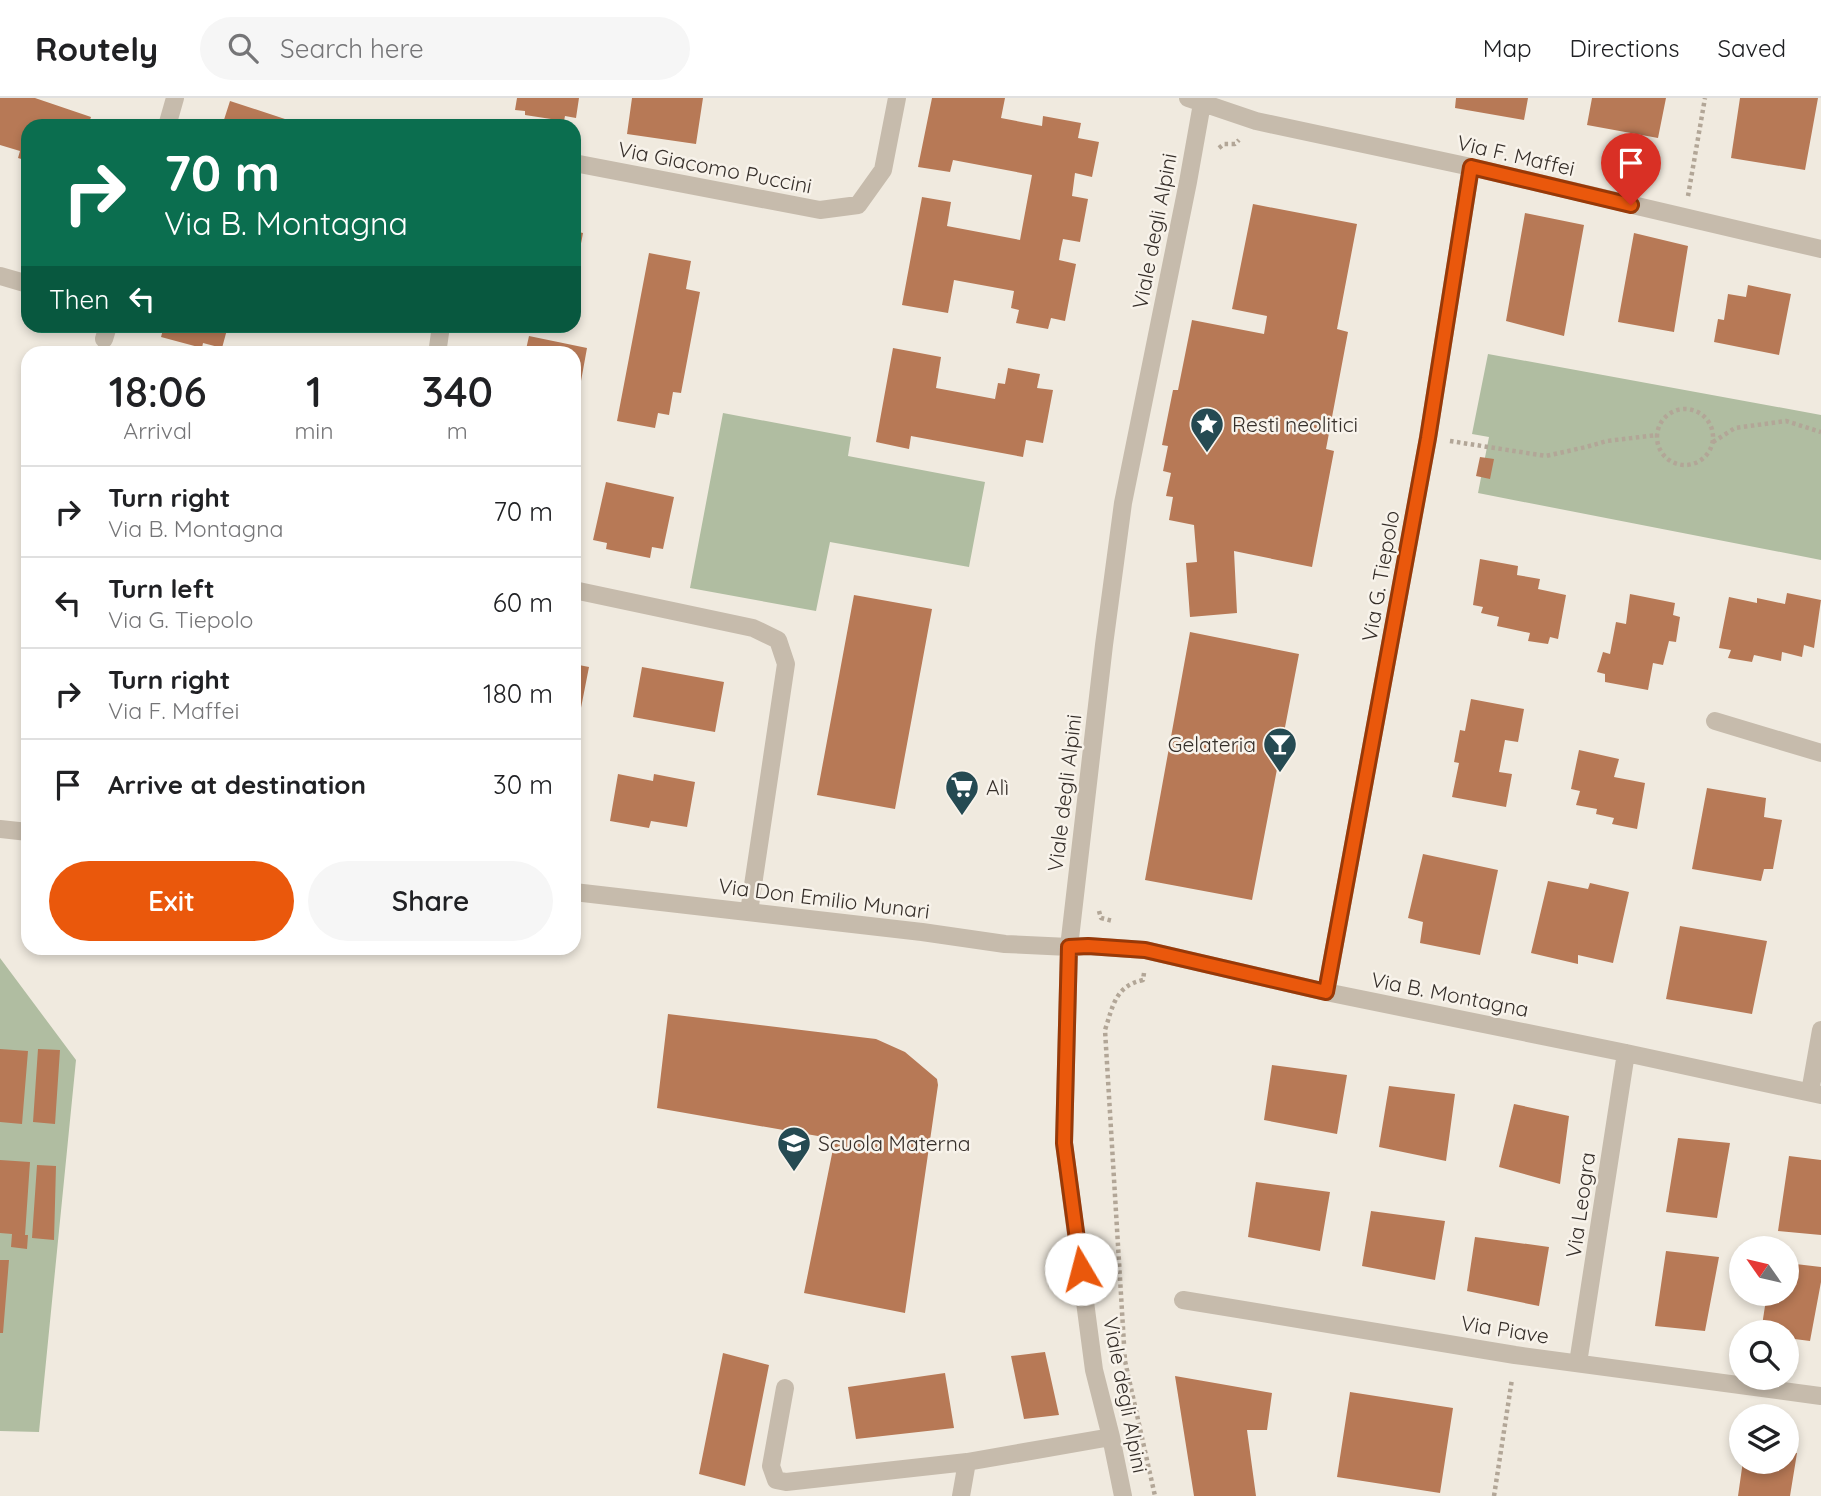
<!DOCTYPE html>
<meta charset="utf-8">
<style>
:root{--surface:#fff;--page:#f6f6f6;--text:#202124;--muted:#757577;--line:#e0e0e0;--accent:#ea580c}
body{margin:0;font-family:Quicksand,sans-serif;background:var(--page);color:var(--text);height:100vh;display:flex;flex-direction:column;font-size:26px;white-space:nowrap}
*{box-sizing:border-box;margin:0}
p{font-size:23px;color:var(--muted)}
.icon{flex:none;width:38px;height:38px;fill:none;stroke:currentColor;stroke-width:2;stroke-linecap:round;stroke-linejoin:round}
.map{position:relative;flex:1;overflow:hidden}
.drawer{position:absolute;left:21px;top:248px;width:560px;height:609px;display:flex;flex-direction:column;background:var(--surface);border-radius:21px;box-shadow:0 4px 10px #0003}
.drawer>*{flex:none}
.hud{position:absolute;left:21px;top:21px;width:560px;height:214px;border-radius:21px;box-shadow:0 4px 10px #0003;background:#0b6e4f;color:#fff;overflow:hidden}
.needle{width:46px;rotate:304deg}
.fabs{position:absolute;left:1729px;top:1138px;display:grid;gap:14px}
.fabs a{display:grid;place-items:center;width:70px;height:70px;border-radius:50%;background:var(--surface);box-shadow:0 4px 10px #0003;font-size:35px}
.pin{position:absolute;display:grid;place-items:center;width:60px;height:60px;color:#fff;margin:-72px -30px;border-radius:50% 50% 50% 0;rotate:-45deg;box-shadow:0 0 7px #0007}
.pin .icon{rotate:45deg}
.me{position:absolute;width:77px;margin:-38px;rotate:352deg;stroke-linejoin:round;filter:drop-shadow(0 0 5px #0008)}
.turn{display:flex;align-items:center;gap:24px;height:147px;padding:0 28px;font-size:32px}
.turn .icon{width:91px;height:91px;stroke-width:2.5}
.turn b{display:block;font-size:49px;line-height:60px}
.then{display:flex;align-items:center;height:66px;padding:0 28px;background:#0003;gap:14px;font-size:26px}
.eta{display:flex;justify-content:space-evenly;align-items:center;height:119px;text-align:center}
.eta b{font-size:42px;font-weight:600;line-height:49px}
.primary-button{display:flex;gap:14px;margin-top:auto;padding:14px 28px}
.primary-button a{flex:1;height:80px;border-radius:42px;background:var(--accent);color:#fff;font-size:28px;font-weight:600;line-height:80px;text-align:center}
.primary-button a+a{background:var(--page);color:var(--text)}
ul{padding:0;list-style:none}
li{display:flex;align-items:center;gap:21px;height:91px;padding:0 28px;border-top:2px solid var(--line)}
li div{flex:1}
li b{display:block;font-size:26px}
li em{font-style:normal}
header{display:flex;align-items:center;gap:42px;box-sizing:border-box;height:98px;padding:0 35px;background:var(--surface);border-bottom:2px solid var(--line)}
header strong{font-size:33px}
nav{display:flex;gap:38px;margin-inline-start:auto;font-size:24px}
.search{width:490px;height:63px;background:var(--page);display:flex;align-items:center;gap:18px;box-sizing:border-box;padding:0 24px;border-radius:38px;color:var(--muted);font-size:26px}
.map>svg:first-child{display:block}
</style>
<header>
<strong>Routely</strong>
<div class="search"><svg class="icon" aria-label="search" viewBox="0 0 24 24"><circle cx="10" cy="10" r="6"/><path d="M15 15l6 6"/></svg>Search here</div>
<nav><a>Map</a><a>Directions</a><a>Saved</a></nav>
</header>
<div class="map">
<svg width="1821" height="1398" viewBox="0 0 1821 1398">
<rect width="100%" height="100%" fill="#f0eadf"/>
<!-- green -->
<path fill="#b0bda1" d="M1488,256L1821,317V462L1478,395L1489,339L1472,336Z
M723,315L851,339L848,358L985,384L969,469L830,444L816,513L690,490Z
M0,860L76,962L39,1334L0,1333Z"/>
<!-- building -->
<path fill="#b77956" d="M0,0H35L91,19L88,28H28V63L18,60L20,53L0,47Z
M517,0H579L576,20L565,18L564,23L525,17V13L515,12Z
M632,0H703L696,46L627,36Z
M932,0H1005L1001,20L1042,28L1043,18L1081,25L1078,40L1099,44L1092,79L1075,75L1072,98L1088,101L1080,144L1063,141L1061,150L1059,162L1076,166L1065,223L1051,220L1048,231L1016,225L1019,212L1011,210L1014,193L954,182L948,215L902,207L922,99L951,104L947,128L1020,142L1032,77L953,62L950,74L918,69Z
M1456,0H1528L1524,22L1455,10Z
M1592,0H1666L1658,40L1587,27Z
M1740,0H1818L1805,72L1731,60Z
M230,3L291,23L289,28H222Z
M1253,106L1357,126L1337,231L1348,234L1326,351L1334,353L1312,469L1234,453L1237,515L1190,519L1186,465L1197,464L1194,427L1169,422L1173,399L1166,398L1171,375L1163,373L1168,348L1162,347L1173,292H1178L1192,222L1264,236L1267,218L1232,211Z
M1525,115L1584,127L1564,238L1506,223Z
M574,133L583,135L579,156L574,155Z
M1634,135L1688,148L1674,234L1618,224Z
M649,155L691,163L686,191L700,194L681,295L673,294L669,317L658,315L655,330L617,323Z
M1748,187L1791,196L1779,257L1714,244L1718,221L1724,222L1728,196L1746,199Z
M164,228H228L222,250L203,245L202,250L161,239Z
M529,238L587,250L581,283L574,281V256H525Z
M893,250L941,259L936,290L995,301L998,285L1005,286L1008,270L1040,276L1037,290L1053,292L1043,345L1026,342L1023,359L911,338L909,351L876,344Z
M1480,359L1494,361L1490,381L1476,378Z
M606,384L674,399L663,451L652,449L650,460L606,451L607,445L593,442Z
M1480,461L1518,468L1517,477L1540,481L1538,491L1566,497L1558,541L1550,539L1548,546L1528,543L1530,535L1497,528L1499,519L1481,515L1483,509L1473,507Z
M1787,495L1821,502L1814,550L1804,547L1802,559L1782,554L1781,563L1754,557L1752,564L1728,560L1731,552L1719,550L1729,499L1757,505V500L1785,506Z
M1630,496L1675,505L1673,517L1680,519L1676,544L1669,543L1663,567L1653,565L1648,592L1605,584V576L1597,574L1603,554L1610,556L1616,524L1626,526Z
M854,497L932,511L895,711L817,697Z
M1190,534L1299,556L1252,802L1145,782Z
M574,566L589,569L579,620L574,619Z
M642,569L724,584L715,634L633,619Z
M1471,601L1524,611L1518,644L1505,642L1499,674L1512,676L1506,709L1452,699L1459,665L1454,664L1460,632L1465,633Z
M1579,652L1619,661L1614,679L1645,685L1637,731L1612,726L1614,720L1596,716L1597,711L1576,707L1580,693L1571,691Z
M618,676L653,683L654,676L695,684L687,729L651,723L649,730L610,723Z
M1707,690L1766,700L1764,719L1782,722L1773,771H1764L1761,783L1692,771Z
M1423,756L1498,772L1480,857L1420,845L1423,824L1408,820Z
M1548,783L1588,791L1590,785L1629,794L1613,865L1578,857V866L1531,855Z
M1680,828L1767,843L1752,916L1666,901Z
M668,916L876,941L905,954L937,981L938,987L905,1215L804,1195L835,1041L657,1010Z
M0,951L28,953L22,1026L0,1024Z
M38,951L60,952L55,1026L33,1024Z
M1272,967L1347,977L1337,1036L1264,1022Z
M1389,988L1455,996L1446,1063L1379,1049Z
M1514,1006L1569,1018L1560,1086L1499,1069Z
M1678,1040L1730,1045L1717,1120L1666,1114Z
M1789,1058L1821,1062V1137L1778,1133Z
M0,1062L30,1064L25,1137H28L27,1151L11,1149L12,1136L0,1135Z
M37,1067L56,1068L54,1142L32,1140Z
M1256,1084L1330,1094L1320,1153L1248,1139Z
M1371,1113L1445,1123L1435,1182L1362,1168Z
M1475,1139L1549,1149L1539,1208L1467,1193Z
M1666,1153L1719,1159L1705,1233L1655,1228Z
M0,1162H9L3,1235H0Z
M1787,1165L1821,1169V1184L1810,1243L1787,1240V1234H1761L1767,1195H1787Z
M1045,1254L1059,1317L1024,1321L1011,1258Z
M723,1255L769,1267L745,1388L699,1376Z
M945,1275L954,1330L856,1341L848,1289Z
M1175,1278L1272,1295L1267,1332H1247L1256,1398H1194Z
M1350,1294L1453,1310L1440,1395L1337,1379Z
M1787,1354L1797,1355L1790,1398H1738L1743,1363H1787Z"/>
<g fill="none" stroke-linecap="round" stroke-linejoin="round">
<!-- path -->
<path stroke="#b2a697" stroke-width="4.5" stroke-dasharray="3.5 3.5" stroke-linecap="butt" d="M1219,50L1224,46H1235L1239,42
M1688,98L1705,0
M1657 339a28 28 0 1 1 56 0a28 28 0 1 1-56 0Z
M1450,343L1546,358L1586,349L1607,343L1657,337
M1713,344L1735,330L1786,323L1821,334
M1099,813L1101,820L1113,823
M1144,875L1143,882C1115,888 1113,908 1105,932L1125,1263L1155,1398
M1494,1398L1512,1281"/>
<!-- minor -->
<path stroke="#c6bbac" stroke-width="18" d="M1188,0L1256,23L1471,69L1821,151
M167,28L175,0
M574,65L820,112L858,107L883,72L897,0
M0,178L28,186
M104,241L108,228
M437,256L441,228
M574,492L753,530L778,542L786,566L749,814
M1715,623L1821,655
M0,731L28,734
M574,794L922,834L1005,846L1069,849L1088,848L1145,852L1326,894L1626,955L1821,997
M1326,894L1428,340L1471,69
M1810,994L1821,932
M1183,1202L1515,1257L1821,1298
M1578,1265L1626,955
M785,1290L771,1368L776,1382L786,1384L967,1364L1111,1339
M961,1398L967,1364
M1123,1398L1111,1339L1094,1272L1064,1045L1069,849L1104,547L1123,405L1188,84L1203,0"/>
</g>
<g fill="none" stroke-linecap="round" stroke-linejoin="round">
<!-- route casing -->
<g stroke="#983908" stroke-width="18">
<path id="route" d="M1081,1171L1064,1045L1069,849L1088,848L1145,852L1326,894L1428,340L1471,69L1631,107"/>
</g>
<!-- route -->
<use href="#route" stroke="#ea580c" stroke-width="12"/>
</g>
<!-- icons -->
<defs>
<g id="sight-pin" transform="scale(1.75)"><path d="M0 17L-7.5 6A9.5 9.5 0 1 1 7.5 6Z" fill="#254a52" stroke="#f8f3eb"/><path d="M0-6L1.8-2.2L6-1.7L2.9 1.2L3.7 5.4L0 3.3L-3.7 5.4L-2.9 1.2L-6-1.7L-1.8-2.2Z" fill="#fff"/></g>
<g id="bar-pin" transform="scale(1.75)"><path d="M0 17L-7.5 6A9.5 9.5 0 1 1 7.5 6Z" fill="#254a52" stroke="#f8f3eb"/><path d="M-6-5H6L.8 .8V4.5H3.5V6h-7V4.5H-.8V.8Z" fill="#fff"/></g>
<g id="supermarket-pin" transform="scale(1.75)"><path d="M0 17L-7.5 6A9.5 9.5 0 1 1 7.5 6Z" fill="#254a52" stroke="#f8f3eb"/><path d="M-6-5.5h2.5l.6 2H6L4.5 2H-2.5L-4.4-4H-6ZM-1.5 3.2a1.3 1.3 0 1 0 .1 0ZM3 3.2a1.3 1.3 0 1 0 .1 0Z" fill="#fff"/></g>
<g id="school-pin" transform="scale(1.75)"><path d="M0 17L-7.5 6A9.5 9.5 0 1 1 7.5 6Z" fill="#254a52" stroke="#f8f3eb"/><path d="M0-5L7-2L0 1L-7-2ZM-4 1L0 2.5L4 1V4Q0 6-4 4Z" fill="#fff"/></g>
</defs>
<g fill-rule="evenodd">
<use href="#sight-pin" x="1207" y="326"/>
<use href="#bar-pin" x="1280" y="646"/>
<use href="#supermarket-pin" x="962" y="689"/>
<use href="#school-pin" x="794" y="1045"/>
</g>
<g text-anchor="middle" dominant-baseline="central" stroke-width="5" stroke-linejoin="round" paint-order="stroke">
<!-- street labels -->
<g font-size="21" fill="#362f2a" stroke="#f8f3eb">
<text transform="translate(1516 57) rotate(13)">Via F. Maffei</text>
<text transform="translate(715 69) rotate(11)">Via Giacomo Puccini</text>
<text transform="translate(1154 133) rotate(-79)">Viale degli Alpini</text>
<text transform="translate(1380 478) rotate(-80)">Via G. Tiepolo</text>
<text transform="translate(1064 695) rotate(-83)">Viale degli Alpini</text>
<text transform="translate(824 800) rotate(7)">Via Don Emilio Munari</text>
<text transform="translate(1450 896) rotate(11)">Via B. Montagna</text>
<text transform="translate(1580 1107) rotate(-82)">Via Leogra</text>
<text transform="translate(1505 1231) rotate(9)">Via Piave</text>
<text transform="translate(1126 1297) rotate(79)">Viale degli Alpini</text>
</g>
<!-- poi labels -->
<g font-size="21" fill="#362f2a" stroke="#f8f3eb" text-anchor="start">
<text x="1232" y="326">Resti neolitici</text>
<text x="1256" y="646" text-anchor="end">Gelateria</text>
<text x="986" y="689">Alì</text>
<text x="818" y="1045">Scuola Materna</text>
</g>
</g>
</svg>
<div class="fabs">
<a><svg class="needle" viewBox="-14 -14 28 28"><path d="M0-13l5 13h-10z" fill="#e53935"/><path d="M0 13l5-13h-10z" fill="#757577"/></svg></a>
<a><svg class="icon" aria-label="search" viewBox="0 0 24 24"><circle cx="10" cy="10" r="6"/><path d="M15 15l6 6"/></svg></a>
<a><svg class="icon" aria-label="layers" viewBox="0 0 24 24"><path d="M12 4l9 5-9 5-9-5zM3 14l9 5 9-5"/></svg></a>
</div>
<div class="pin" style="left:1631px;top:107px;background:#d93025"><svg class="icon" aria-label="arrive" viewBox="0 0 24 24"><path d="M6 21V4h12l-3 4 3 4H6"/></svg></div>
<svg class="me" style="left:1081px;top:1171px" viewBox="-20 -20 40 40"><circle r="19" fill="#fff"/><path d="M0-13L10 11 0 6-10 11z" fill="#ea580c"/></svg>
<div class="hud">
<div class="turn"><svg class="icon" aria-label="right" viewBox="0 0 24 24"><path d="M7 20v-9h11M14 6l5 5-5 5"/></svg><div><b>70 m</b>Via B. Montagna</div></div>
<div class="then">Then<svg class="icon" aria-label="left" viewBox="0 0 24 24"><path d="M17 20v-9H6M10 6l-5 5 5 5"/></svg></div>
</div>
<section class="drawer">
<div class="eta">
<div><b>18:06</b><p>Arrival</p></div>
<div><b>1</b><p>min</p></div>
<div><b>340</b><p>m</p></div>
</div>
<ul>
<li><svg class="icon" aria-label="right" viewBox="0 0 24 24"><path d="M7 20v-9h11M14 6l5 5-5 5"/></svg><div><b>Turn right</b><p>Via B. Montagna</p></div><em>70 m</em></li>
<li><svg class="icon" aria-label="left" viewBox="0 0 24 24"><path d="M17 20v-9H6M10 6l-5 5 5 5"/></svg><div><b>Turn left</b><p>Via G. Tiepolo</p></div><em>60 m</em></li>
<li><svg class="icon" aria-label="right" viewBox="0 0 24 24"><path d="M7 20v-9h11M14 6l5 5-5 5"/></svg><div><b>Turn right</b><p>Via F. Maffei</p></div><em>180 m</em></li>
<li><svg class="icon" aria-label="arrive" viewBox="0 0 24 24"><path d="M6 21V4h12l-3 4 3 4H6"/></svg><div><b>Arrive at destination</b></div><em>30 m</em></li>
</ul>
<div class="primary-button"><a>Exit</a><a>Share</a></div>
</section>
</div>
